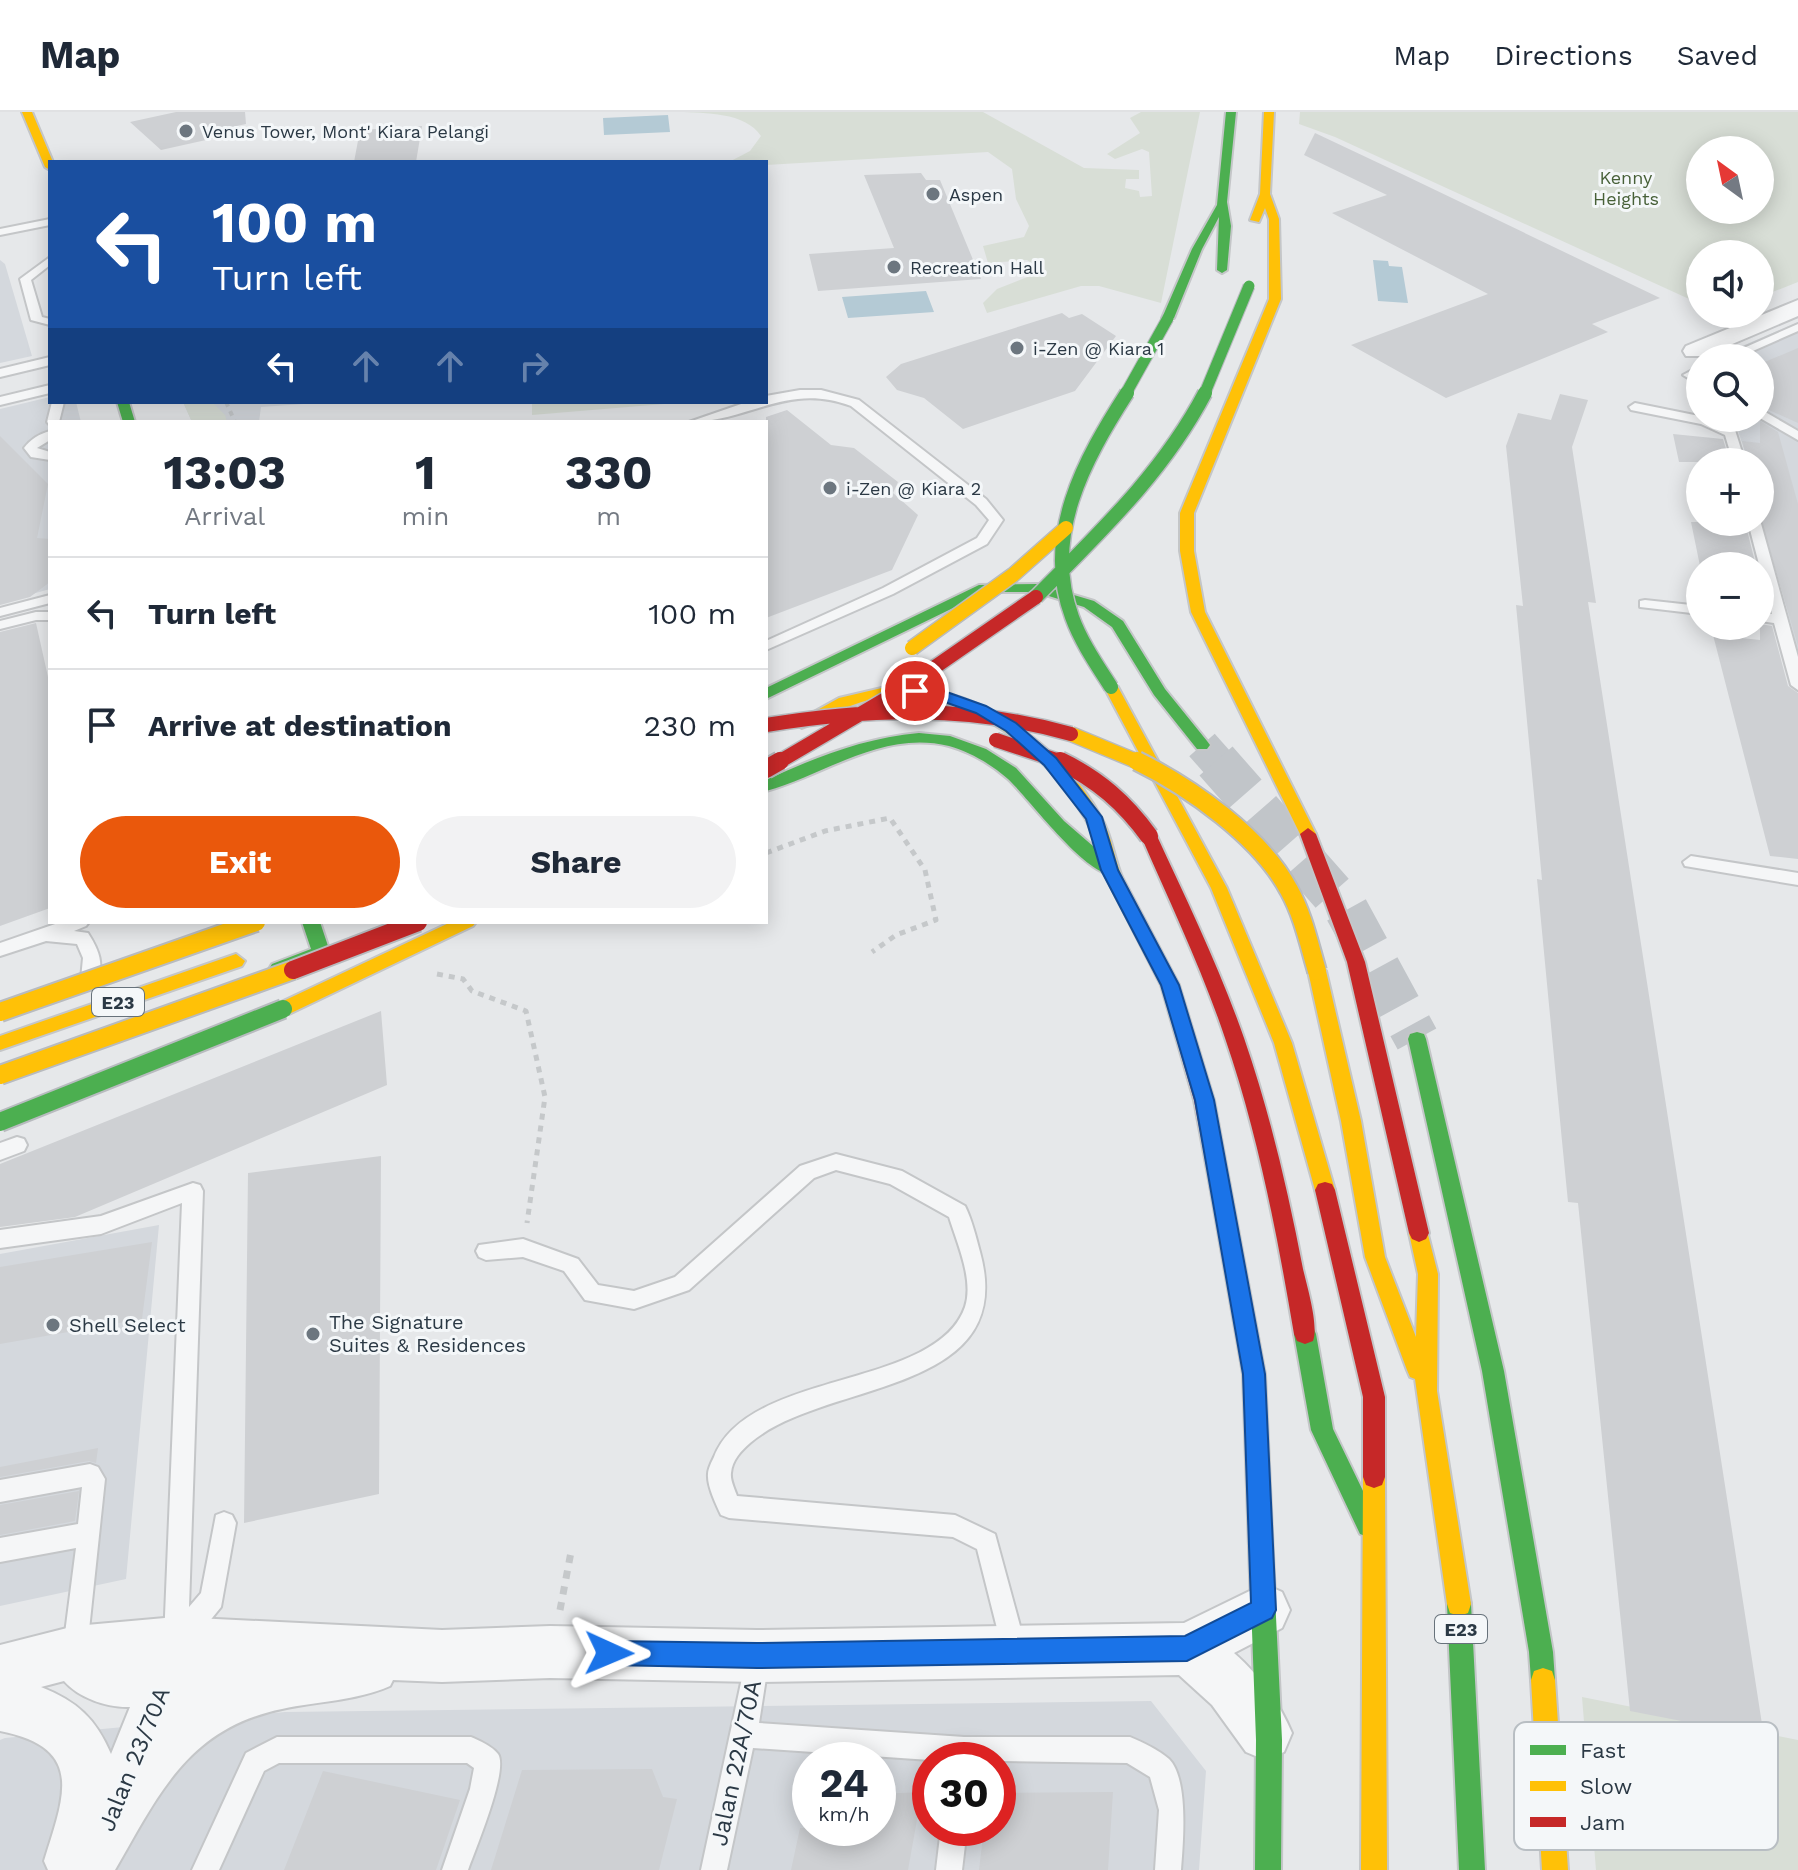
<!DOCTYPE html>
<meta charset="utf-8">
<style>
:root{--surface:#fff;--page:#f2f2f3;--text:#1f2937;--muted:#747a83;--line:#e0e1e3;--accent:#ea580c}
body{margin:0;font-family:"Work Sans",sans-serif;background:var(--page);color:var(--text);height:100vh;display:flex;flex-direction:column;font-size:30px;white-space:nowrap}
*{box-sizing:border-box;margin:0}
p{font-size:26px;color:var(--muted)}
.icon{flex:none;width:44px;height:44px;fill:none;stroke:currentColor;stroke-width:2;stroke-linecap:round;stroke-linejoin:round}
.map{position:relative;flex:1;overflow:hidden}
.side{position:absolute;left:48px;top:308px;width:720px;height:504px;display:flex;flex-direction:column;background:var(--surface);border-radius:0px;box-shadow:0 4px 20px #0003}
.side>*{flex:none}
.top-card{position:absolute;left:48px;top:48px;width:720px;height:244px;border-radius:0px;box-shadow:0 4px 20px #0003;background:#1a4fa0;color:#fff;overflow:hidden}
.needle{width:52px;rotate:327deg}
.fabs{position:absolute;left:1686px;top:24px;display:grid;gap:16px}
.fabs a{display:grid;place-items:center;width:88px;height:88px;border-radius:50%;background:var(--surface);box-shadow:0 4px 20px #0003;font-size:40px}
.speed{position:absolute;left:792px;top:1630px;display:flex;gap:16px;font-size:40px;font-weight:700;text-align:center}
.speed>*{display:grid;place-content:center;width:104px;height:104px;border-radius:50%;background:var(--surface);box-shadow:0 4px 20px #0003;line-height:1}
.speed small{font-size:20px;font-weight:400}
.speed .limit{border:12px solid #d22;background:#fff;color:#111}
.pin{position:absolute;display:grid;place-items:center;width:68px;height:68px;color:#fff;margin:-34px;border:4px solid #fff;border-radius:50%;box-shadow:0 2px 8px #0007}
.me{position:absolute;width:88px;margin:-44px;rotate:91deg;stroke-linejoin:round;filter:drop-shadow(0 0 6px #0008)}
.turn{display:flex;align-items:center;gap:28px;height:168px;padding:0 32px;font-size:36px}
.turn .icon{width:104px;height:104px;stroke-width:2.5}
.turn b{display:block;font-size:56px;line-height:68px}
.lanes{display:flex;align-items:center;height:76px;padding:0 32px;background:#0003;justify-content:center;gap:40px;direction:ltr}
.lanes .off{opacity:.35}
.eta{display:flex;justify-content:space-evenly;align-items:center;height:136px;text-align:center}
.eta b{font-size:48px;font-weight:700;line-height:56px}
.cta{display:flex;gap:16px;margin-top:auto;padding:16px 32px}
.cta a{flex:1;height:92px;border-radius:48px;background:var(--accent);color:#fff;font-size:32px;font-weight:700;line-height:92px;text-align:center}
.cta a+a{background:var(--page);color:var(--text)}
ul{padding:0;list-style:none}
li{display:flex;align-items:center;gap:24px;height:112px;padding:0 32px;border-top:2px solid var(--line)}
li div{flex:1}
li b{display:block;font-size:30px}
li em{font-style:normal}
header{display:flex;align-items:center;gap:48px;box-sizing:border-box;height:112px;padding:0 40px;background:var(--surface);border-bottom:2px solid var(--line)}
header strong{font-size:38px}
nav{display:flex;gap:44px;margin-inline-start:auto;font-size:28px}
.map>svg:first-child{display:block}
</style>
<header>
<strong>Map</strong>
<nav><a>Map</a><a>Directions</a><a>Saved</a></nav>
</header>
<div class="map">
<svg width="1798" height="1758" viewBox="0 0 1798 1758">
<rect width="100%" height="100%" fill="#e6e8ea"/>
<!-- built -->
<path fill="#d4d8dd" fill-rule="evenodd" d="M0,148L5,152L32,244L0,251Z
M1798,210V539L1760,396V350H1748L1734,306H1760V246H1714Z
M50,285V290H76L81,310H50V477L0,491V297Z
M183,290H331L261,295L259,310H192Z
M159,1113L126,1467L0,1494V1142Z
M1151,1589L1206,1659L1199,1758H0V1628L5,1626L285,1600ZM810,1648H878V1716H810ZM930,1648H998V1716H930Z"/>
<!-- green -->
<path fill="#d8ded6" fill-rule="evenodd" d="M678,0H983L1084,56L1139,58V67H1126L1125,76L1139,79L1140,85L1152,84L1149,40L1142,37L1115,47L1107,42L1140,21L1130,6L1141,0H1200L1161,191L1099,174H1081L987,201L983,191L997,177L1035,162L1037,155L1027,148L988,151L983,134L1024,125L1029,114L1016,87L1012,57L988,40L766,53V50H729L750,39L761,24C745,0 705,1 678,0Z
M1300,0H1798V170L1760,185V142H1700V192L1335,25L1299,12ZM1760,38V98H1700V38Z
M183,290H212L225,303L227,310H192Z
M532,290H664V292L532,303Z
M1582,1585L1798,1628V1758H1596Z"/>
<!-- water -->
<path fill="#b4cad5" d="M668,3L670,20L604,23L603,6Z
M1373,148L1388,149L1389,154L1402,155L1408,191L1378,189Z
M926,179L934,200L848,206L842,185Z"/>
<!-- building -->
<path fill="#ced0d3" d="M176,0H245L246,12L208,20L215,26L161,38L130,10Z
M422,14L416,50H354L360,18Z
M1315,21L1404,63L1660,186L1592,212L1608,220L1446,286L1351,233L1488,182L1332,101L1387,83L1304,43Z
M921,61L926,68H940L981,167L818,179L809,142L894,136L864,63Z
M1062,201L1069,206L1082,202L1116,224L1075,279L963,317L924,286L897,278L886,265L901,252Z
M1798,236V311L1760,294V252Z
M1560,282L1588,288L1572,335L1596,491L1588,490L1764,1625L1630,1599L1578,1091L1568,1090L1562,1029L1537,767L1542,768L1516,493L1523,494L1506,334L1518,301L1551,308Z
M787,298L831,333L854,336L898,370L893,381L918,403L892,458L766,506V305Z
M1760,309L1778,320L1798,392V534L1760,405V350H1748L1742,329L1760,331Z
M1673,322L1723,327L1730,350H1679Z
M0,324L48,372L37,426L50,427V470L30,485L0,493Z
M1691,410H1745L1756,454H1700Z
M36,511L50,574V796L0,814V520Z
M1760,512L1772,514L1788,574L1798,581V747L1770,744L1713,523L1760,528Z
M381,899L387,973L75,1105L0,1115V1052Z
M381,1044L379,1382L244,1411L248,1061Z
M152,1130L142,1207L0,1232V1155Z
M98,1336L96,1351L89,1349L0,1365V1355Z
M79,1379L75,1409L0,1423V1393Z
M652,1657L663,1685L677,1687L659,1758H491L522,1658Z
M323,1659L460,1688L436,1758H284Z
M922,1680L908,1758H791L800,1716H878V1682Z
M1113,1680L1108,1758H979L984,1716H998V1681Z"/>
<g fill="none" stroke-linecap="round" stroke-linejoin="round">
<!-- highway-tunnel-far1 -->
<path stroke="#c1c5c9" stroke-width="34" stroke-dasharray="34 17" stroke-linecap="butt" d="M1202,633L1218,651"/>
<!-- highway-tunnel -->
<path stroke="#c1c5c9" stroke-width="44" stroke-dasharray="44 22" stroke-linecap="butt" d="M1216,649L1346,797L1417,927"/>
<!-- lane casing -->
<g stroke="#c4c6c8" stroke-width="4">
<path id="lane" d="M50,107V113L0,123V117Z
M50,145V153L31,168L42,205L50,207V213L31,208L20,167Z
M1798,212V219L1737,246H1721Z
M50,245V253L0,265V257Z
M1700,254V273L1683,263Z
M50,273V281L0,293V285Z
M821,278L859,288L986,387L1003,408L987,432L893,482L766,538V529L883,476L977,426L989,408L976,393L851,294C787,270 749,310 689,310L747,290H766V284L800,278Z
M52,290H64L59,310H50V313L47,310Z
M1635,291L1709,306L1735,318L1745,350H1733L1725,323L1701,312L1631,298L1629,295Z
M1760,297L1798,319V328L1760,306Z
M50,319V328L37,336L50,340V348L31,345L24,336C31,327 39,322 50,319Z
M1760,408L1798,545V578L1791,573L1774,511L1760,509V501L1772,502L1748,410H1760Z
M50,483V491L0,504V496Z
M1645,488L1700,494V502L1640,495V489Z
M36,500H50V508H36L0,517V509Z
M1691,744L1798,761V773L1685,754L1683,750Z
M61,810H89L86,814L74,819L88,821C99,838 105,853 96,872L90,874L81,867L83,846L77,832L46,829L0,844V831Z
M17,1025L24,1027L27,1033L24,1039L0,1048V1031Z
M836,1042L902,1059L965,1094C972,1108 976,1125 980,1140C1020,1285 824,1267 750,1331C741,1339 732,1348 731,1361C730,1368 735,1378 737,1384L955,1403L995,1422L1026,1536L1023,1545L1014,1548L1005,1545L1002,1536L977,1437L953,1425L729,1406L721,1403C716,1392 707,1374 708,1362C708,1357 712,1349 714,1345C748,1257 936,1278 965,1195C974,1168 957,1131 949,1105L890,1072L836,1058L814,1066L689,1178L634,1197L585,1188L564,1159L523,1145L486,1148L479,1145L476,1139L479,1133L523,1127L578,1147L598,1173L634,1179L675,1165L800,1054Z
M193,1071L200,1073L203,1079L189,1495L201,1481L216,1403L224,1400L232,1403L236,1411L221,1495L191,1532L176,1540L167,1537L164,1528L182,1091L101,1122L0,1136V1118L101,1104Z
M90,1352L98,1355L105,1367L87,1537L84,1546L75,1549L66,1546L63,1537L76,1436L0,1450V1426L78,1412L82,1375L0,1390V1368Z
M757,1535L766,1538L769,1547L759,1611L964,1625H1130C1142,1630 1159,1638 1169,1647C1189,1667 1183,1732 1181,1758H1155L1159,1698L1150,1665L1127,1651L930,1648L753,1636L727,1758H701L748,1538Z
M277,1625H471C480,1629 492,1634 498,1642C509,1658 475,1738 468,1758H442L470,1677L474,1656L467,1651H279L264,1659L219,1758H192L246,1641Z
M941,1716H967L962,1758H936Z"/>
</g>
<!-- street casing -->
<g stroke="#c4c6c8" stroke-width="4">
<path id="street" d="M1798,188V204L1704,244H1686L1683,239L1686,234Z
M1264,1472L1282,1480L1290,1498L1282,1516L1234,1541C1259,1563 1279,1590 1292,1621L1284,1640L1265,1648L1246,1640L1212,1593L1179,1563L757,1570L550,1566L442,1570L393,1568L390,1574C356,1589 318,1589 282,1597C188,1616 159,1682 115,1758H48L44,1749C64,1684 86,1636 0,1619V1533L75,1514L176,1505L442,1518L550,1514L757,1518L1184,1511ZM64,1569C79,1586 107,1596 130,1595L111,1642C96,1607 77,1589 41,1575Z"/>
</g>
<!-- fast casing -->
<g stroke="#c4c6c8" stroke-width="4">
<path id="fast" d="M1226,0H1236L1227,90L1231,114L1227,158L1222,161L1217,158L1219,105L1202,137L1174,206L1164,208L1162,206L1192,137L1217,93Z
M117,290H129L135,310H123Z
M1037,472L1094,489L1123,509L1165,577L1207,629L1210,633L1207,637H1197L1154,583L1112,515L1084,495L1036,480H986L766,587V576L979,473Z
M919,621L950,624L986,637L1016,656L1064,709L1116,754L1118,758L1116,762C1090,770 1027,684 1008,667C991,652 970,640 949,634C882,618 827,662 766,679V668C816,645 864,626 919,621Z
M302,810H320L330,840L327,845L278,864L272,862L269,857L272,852L311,837Z
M1417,920L1424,922L1426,927L1504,1259L1553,1540L1555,1568L1552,1577L1543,1580L1534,1577L1531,1568L1529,1540L1482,1259L1408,927L1410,922Z
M1305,1212L1313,1215L1316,1222L1333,1317L1380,1414L1376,1422L1368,1425L1360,1422L1311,1318L1294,1222L1297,1215Z
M1262,1452L1270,1456L1274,1464L1282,1628L1281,1758H1255L1256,1628L1250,1464L1254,1456Z
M1459,1480L1468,1483L1471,1492L1485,1758H1459L1447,1492L1450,1483Z"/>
</g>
<!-- slow casing -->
<g stroke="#c4c6c8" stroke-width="4">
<path id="slow" d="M22,0H32L53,50H50V58L45,55Z
M1264,0H1274L1270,82L1279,107L1281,187L1194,401V439L1205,500L1316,722L1308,728L1300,722L1191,500L1180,439V401L1269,187V107L1265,96L1259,110L1250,108L1260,82Z
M1111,570L1118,575L1227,776L1292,931L1335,1078L1332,1084L1325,1086L1318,1084L1315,1078L1274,931L1211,776L1104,575Z
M886,575C900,575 916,574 929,577C1001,591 1067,642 1102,707C1112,725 1114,746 1122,765L1120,769H1108C1097,749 1097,726 1085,706C1045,639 969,577 887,585C858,587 833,602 807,614L802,616L794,611L839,586Z
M451,810H476L473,814L289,902H277L274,897L277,892Z
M236,842L245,849L242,854L0,938V924Z
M1317,852L1326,859L1361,1009L1385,1145L1416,1225L1418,1162L1409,1121L1412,1115L1419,1112L1426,1115L1438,1162L1437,1279L1471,1492L1468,1501L1459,1504L1450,1501L1447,1492L1415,1267L1410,1265L1407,1258L1365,1145L1341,1009L1308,859Z
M1220,1066L1227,1068L1230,1074L1265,1262L1274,1464L1270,1472L1262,1476L1254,1472L1250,1464L1243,1262L1210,1074L1213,1068Z
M1374,1354L1382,1357L1385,1365L1387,1758H1361L1363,1365L1366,1357Z
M1543,1556L1552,1559L1555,1568L1568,1758H1542L1531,1568L1534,1559Z"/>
</g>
<!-- jam casing -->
<g stroke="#c4c6c8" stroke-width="4">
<path id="jam" d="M1308,716L1316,722L1365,850L1429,1121L1426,1127L1419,1130L1412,1127L1409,1121L1347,850L1300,722Z
M1149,718L1157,724C1188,791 1220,857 1244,926C1270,1001 1288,1079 1303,1157C1307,1174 1319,1214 1313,1229L1305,1232L1297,1229L1294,1222C1277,1122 1258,1022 1225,926C1202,857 1170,791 1141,724Z
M1114,759L1122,765L1179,873L1214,988L1230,1074L1227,1080L1220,1082L1213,1080L1210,1074L1194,988L1161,873L1106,765Z
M1325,1070L1332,1072L1335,1078L1385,1285V1365L1382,1373L1374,1376L1366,1373L1363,1365V1285L1315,1078L1318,1072Z"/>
</g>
<!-- path-far2 -->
<path stroke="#c5c8ca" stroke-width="4" stroke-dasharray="5 5" stroke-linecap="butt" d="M226,290L235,310"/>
<!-- path-far1 -->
<path stroke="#c5c8ca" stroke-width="5" stroke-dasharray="6 6" stroke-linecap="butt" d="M766,741L825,719L890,706L925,758L936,808L896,823L872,840
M437,862L463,867L472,879L526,899L545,985L527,1111"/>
<!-- path -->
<path stroke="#c5c8ca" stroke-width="7" stroke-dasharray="8 8" stroke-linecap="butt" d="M560,1498L571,1440"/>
<!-- lane -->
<use href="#lane" fill="#f5f6f7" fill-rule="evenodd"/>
<!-- street -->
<use href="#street" fill="#f5f6f7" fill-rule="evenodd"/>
<!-- fast -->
<use href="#fast" fill="#4caf50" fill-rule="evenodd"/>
<!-- slow -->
<use href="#slow" fill="#ffc107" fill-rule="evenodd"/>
<!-- jam -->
<use href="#jam" fill="#c62828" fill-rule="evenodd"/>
<!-- fast-bridge-far2 casing -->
<g stroke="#b8bbbf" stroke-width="13" stroke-linecap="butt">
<path id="fast-bridge-far2" d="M1125,283L1168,206
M1204,283L1249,174"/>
</g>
<!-- fast-bridge-far1 casing -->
<g stroke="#b8bbbf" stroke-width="17" stroke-linecap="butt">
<path id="fast-bridge-far1" d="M1036,485C1099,421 1163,361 1205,281
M1111,575C1097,553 1081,530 1072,505C1042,424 1084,348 1127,281"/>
</g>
<!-- fast-bridge casing -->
<g stroke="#b8bbbf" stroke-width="22" stroke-linecap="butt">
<path id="fast-bridge" d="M0,1010L283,897"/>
</g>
<!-- slow-bridge-far1 casing -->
<g stroke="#b8bbbf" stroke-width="17" stroke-linecap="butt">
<path id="slow-bridge-far1" d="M912,536L1013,463L1066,416
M1071,622L1141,651"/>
</g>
<!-- slow-bridge casing -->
<g stroke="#b8bbbf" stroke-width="22" stroke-linecap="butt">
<path id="slow-bridge" d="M1137,649C1190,675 1261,725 1289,778C1303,803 1309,832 1317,859
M0,900L256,810
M0,963L293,858"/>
</g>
<!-- jam-bridge-far1 casing -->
<g stroke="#b8bbbf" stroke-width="17" stroke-linecap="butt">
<path id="jam-bridge-far1" d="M766,613C870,596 968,593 1071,622
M996,628L1065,651
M777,651L906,575L1036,485"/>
</g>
<!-- jam-bridge casing -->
<g stroke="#b8bbbf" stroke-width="22" stroke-linecap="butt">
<path id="jam-bridge" d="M1060,649C1098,667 1125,691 1149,724
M766,657L780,649
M293,858L418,810"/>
</g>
<!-- fast-bridge-far2 -->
<use href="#fast-bridge-far2" stroke="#4caf50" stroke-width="11"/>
<!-- fast-bridge-far1 -->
<use href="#fast-bridge-far1" stroke="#4caf50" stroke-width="14"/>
<!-- fast-bridge -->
<use href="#fast-bridge" stroke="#4caf50" stroke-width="18"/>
<!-- slow-bridge-far1 -->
<use href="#slow-bridge-far1" stroke="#ffc107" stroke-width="14"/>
<!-- slow-bridge -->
<use href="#slow-bridge" stroke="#ffc107" stroke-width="18"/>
<!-- jam-bridge-far1 -->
<use href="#jam-bridge-far1" stroke="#c62828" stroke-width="14"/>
<!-- jam-bridge -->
<use href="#jam-bridge" stroke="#c62828" stroke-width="18"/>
</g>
<!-- route -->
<path fill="#1a73e8" stroke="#114b97" stroke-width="2" d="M915,574L941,578L986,594L1016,611L1056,646L1102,705L1118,758L1179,873L1214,988L1265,1262L1276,1498L1272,1506L1187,1549L757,1556L609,1553L601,1550L597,1541L601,1532L609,1529L757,1531L1185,1524L1251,1491L1243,1262L1195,988L1161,873L1101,758L1086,707L1044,653L1006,619L976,601L933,586L910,582V575Z"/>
<!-- markers -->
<g fill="#6c767f" stroke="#f4f7f9" stroke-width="3">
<circle cx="186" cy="19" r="8"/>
<circle cx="933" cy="82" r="8"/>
<circle cx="894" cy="155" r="8"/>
<circle cx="1017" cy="236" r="8"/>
<circle cx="830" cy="376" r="8"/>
<circle cx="53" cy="1213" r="8"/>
<circle cx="313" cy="1222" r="8"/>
</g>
<g text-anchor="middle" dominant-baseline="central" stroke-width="6" stroke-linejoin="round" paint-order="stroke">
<!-- far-poi labels -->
<g font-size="18" fill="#2b3945" stroke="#f4f7f9" text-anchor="start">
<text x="202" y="19">Venus Tower, Mont' Kiara Pelangi</text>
<text x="949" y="82">Aspen</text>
<text x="910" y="155">Recreation Hall</text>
<text x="1033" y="236">i-Zen @ Kiara 1</text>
<text x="846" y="376">i-Zen @ Kiara 2</text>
</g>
<!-- far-park labels -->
<g font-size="18" fill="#476038" stroke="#f4f7f9">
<text x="1626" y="65">Kenny<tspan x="1626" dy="21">Heights</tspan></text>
</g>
<!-- shield labels -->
<g fill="#f4f7f9" stroke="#67727b" stroke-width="2">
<rect x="92" y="876" width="52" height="28" rx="6"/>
<rect x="1435" y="1503" width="52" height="28" rx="6"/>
</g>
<g font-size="18" font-weight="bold" fill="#2b3945">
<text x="118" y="890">E23</text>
<text x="1461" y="1517">E23</text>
</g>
<!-- poi labels -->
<g font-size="20" fill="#2b3945" stroke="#f4f7f9" text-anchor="start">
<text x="329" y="1210">The Signature<tspan x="329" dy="23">Suites &amp; Residences</tspan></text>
<text x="69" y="1213">Shell Select</text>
</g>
<!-- near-street labels -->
<g font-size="24" fill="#2b3945" stroke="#f4f7f9">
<text transform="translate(134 1647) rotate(-68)">Jalan 23/70A</text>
<text transform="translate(736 1651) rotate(-78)">Jalan 22A/70A</text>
</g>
</g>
<!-- legend -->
<rect x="1514" y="1610" width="264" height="128" rx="12" fill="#f4f7f9" stroke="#b8bec3" stroke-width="2"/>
<rect x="1530" y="1633" width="36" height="10" fill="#4caf50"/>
<rect x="1530" y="1669" width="36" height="10" fill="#ffc107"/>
<rect x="1530" y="1705" width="36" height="10" fill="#c62828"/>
<g font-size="22" fill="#2b3945">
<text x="1580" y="1646">Fast</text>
<text x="1580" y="1682">Slow</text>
<text x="1580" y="1718">Jam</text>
</g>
</svg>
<div class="fabs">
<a><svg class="needle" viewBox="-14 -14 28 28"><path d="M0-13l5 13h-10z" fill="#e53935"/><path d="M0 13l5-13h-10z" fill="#747a83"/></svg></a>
<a><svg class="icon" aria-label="sound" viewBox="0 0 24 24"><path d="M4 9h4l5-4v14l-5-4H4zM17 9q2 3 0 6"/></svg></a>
<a><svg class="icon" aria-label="search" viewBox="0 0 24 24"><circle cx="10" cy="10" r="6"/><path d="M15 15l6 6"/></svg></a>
<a>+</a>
<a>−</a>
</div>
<div class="speed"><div>24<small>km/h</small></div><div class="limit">30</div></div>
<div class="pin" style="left:915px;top:579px;background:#d93025"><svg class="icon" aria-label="arrive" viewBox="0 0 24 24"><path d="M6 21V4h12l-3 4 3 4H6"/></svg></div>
<svg class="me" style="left:609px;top:1541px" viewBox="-20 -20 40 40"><path d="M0-17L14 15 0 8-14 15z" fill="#1a73e8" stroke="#fff" stroke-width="4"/></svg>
<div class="top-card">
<div class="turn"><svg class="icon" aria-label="left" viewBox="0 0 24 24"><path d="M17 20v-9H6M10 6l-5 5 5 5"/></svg><div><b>100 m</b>Turn left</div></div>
<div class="lanes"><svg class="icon" aria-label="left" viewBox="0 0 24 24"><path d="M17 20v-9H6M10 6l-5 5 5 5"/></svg><svg class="icon off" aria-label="ahead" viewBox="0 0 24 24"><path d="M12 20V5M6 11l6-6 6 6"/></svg><svg class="icon off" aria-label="ahead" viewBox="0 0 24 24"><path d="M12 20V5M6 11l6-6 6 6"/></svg><svg class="icon off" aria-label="right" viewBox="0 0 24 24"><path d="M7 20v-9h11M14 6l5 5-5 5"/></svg></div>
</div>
<section class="side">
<div class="eta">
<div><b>13:03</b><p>Arrival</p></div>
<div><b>1</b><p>min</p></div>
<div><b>330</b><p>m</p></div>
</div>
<ul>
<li><svg class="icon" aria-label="left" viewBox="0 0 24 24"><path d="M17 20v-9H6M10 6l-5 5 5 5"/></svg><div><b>Turn left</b></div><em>100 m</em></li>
<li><svg class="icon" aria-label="arrive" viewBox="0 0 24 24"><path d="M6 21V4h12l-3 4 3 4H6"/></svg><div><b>Arrive at destination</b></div><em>230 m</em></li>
</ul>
<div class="cta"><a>Exit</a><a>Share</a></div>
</section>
</div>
